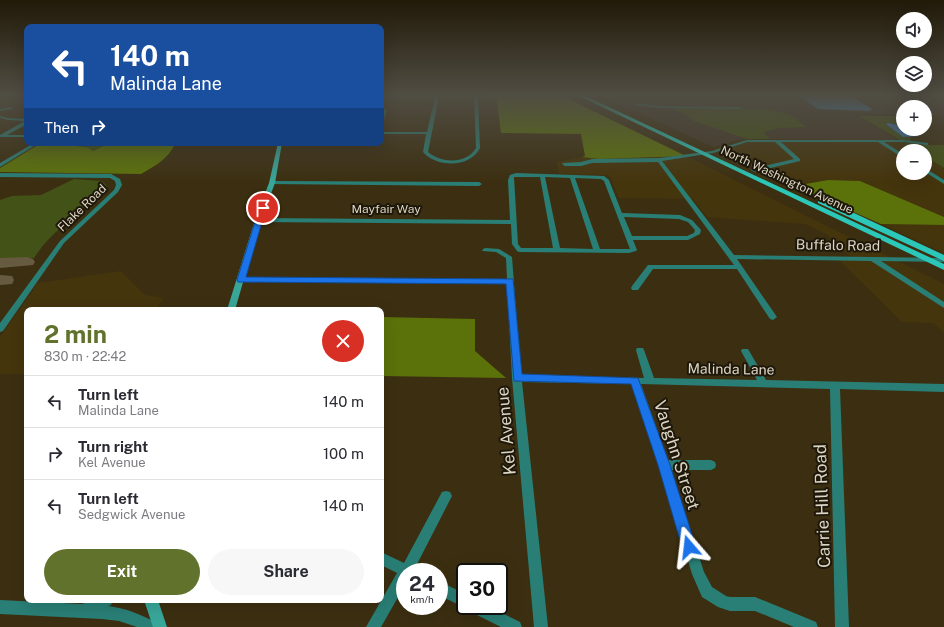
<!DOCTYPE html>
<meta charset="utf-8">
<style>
:root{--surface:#fff;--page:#f7f7f7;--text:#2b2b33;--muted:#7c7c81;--line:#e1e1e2;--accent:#61722c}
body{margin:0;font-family:"Public Sans",sans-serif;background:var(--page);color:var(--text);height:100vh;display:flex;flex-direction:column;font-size:15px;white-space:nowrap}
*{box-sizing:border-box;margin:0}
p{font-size:13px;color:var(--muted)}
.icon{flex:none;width:22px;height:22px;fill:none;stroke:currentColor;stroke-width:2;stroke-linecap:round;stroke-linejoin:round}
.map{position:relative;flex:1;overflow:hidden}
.side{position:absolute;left:24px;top:307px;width:360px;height:296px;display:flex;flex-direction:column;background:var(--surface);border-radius:8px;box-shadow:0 4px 16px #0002}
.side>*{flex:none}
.top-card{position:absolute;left:24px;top:24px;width:360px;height:122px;border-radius:8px;box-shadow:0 4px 16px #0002;background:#1a4fa0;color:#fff;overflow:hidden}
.tools{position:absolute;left:896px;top:12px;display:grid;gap:8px}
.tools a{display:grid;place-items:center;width:36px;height:36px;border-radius:50%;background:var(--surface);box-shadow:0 4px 16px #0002;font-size:20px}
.speed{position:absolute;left:396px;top:563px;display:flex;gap:8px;font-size:20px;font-weight:700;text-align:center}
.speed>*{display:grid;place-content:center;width:52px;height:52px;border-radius:50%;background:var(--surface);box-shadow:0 4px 16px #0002;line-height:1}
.speed small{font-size:10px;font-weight:400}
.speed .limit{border:2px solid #111;border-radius:6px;background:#fff;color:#111}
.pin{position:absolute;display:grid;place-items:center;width:34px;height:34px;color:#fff;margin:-17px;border:2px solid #fff;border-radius:50%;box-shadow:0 1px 4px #0007}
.me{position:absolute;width:44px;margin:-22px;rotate:343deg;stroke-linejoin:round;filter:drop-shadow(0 0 3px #0008)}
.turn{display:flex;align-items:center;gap:14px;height:84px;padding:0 20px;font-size:18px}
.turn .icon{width:52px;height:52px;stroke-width:2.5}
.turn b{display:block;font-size:28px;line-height:34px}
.then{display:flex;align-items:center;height:38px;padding:0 20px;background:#0003;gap:8px;font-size:15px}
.round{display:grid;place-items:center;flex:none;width:42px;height:42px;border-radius:21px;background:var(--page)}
.head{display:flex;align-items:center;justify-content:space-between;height:68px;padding:0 20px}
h1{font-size:24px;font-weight:700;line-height:30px;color:var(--accent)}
.cta{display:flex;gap:8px;margin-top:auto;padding:8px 20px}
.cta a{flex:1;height:46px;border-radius:24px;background:var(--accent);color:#fff;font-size:16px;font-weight:700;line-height:46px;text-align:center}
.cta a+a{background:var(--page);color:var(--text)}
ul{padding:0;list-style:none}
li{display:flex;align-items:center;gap:12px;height:52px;padding:0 20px;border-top:1px solid var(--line)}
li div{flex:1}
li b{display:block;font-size:15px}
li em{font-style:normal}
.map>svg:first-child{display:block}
</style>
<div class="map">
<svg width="944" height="627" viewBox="0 0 944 627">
<rect width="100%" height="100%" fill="#3c2f11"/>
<!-- built -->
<path fill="#45350d" d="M745,140L911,141L915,143L906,144L917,151H903V173H925V156L944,168V217L860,181L828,180L794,186L713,149Z
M686,156L944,284V333L934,323L902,322L836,257L852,258L826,234L805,224L707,217L693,199L619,198L609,175L559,174L557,162L582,157L599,159Z
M881,224L944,225V253Z
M121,271L145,295L164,298L155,310H27V374H0V337L38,283Z"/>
<!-- medical -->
<path fill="#423727" d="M597,94H926L944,101V114H925V107H903V114H855L898,140L744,139L713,147Z"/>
<!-- green -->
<path fill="#435216" d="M676,108L767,109L791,115L806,127L780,128L763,132L770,139H747L694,121L687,115L673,109Z
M898,115H903V120H894L898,124L889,123L903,137H910L911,141L900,140L859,116H899Z
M83,143H109L92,151L86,147L75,146Z
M915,143L918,145H944V168L925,156V151H917L906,144Z
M74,179L102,181L107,186C101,197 90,204 80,212C63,225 46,239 34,258L0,259V200L12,196L41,195Z"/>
<!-- forest -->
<path fill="#5b720a" d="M496,94H558L686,156L599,159L582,157L585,156L581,134L501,133Z
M41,143H83L76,146L86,147L93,151L109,143L175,144C168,159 155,166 141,174L0,172V168Z
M828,180L860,181L944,217V225L881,224L794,186Z
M381,317L475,319V351L506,378L381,376Z"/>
<!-- water -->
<path fill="#3d83c4" d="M796,94H870L854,96V98L872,109L869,111L818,109Z
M889,123L903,126V129H907L919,136L903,137L886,124Z"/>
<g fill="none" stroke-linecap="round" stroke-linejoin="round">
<!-- taxiway -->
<path fill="#665a40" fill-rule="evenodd" d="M27,257L33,259L35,262L33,265L0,268V258Z
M0,275L12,276L14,280L12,284L0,285Z"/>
<!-- street -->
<path fill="#297f76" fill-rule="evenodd" d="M0,94H27V95H0Z
M474,94L493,96L491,97H478L480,148C470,168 437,168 423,152L426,134H381V132H427L435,97H381V95ZM439,97H474L476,148C466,165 441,163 428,152Z
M636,103L660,106L740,107L742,108L740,109L660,108L635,105Z
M11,107L13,108L12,109L0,111V109Z
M381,108L387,110L383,122L381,123V116L383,111L381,110Z
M0,116L8,118L27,119V124L7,135H27V137H0V135L25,121L8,120L0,118Z
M747,140H904L928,143V145H926L904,142H884L903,154V158L878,142H781L800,159V161L754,172L751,170L752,169L794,159L775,142H747L713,153L662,161L734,255L944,258V262L881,261L944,302V308L871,261L737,259L777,317L773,320L770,319L737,269H653L638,290H632L631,288L632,286L648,265H734L658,162L592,163L581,166H565L562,164L563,163L581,162L592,159L659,158L712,151Z
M34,143H39L0,167V163Z
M925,168L944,180V184L925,172Z
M0,173L111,174L120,179L122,185L118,192L64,243L3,331L0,332V323L60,241L114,190L116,185L115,181L110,178L0,177Z
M516,173L604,176L609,180L622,213L680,215L692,220L701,230L700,234L688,240H633L637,250L636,251L629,253L519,252L517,251L512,244L511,224L258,222L255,220L258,218L510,220L508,180L510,175ZM514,177H540L553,248H521L518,244ZM545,177L570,178L593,249L560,248ZM575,178L601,179L604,181L630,249H600ZM624,217L679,219L688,222L695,230L694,233L687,236H632Z
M272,181L479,182L482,184L479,186L270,184V182Z
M485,248L499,249L512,257L521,375L644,378L636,350L637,348H643L644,350L654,378L757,380L741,351L742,349H748L766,380L944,384V392L840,389L849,627H835L830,389L641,384L668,460H711L715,462L716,465L715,468L711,470H671L704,572L712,587L726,596L730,597H755L816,622L818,627H794L755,611H730L718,607L702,597L692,574L659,465L631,384L522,382L548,627H534L512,378L507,283L241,282L237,280L241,278L507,279L506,258L496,252L483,251L482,250Z
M446,491L450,492L452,496L414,570V572H405V585L381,627H366L397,573L381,565V552L404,563L442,492Z
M439,581L465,594V606H488L520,622L522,627H501L469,611L468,607L465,608L439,595Z
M0,600L82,604L91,600H113L111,605L108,606C125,608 140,614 155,622L157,627H137L119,621L102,619L0,614Z"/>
<!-- secondary -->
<path fill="#39a69a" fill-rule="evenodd" d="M278,143H282L275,183L261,220L235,310H227L255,220L269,183Z
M144,600H158L167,627H153Z"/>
<!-- primary -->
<path fill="#2bc7b8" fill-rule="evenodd" d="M575,94H581L944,264V270Z
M818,199H824L944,255V261L818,203Z"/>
<!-- rail -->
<path stroke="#91866f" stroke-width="1" stroke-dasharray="4 4" stroke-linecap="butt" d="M932,94L944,99"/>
</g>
<!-- sky -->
<linearGradient id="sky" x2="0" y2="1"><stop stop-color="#211a09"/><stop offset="0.52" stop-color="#504d43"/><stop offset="1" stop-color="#504d43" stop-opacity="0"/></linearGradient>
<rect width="944" height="182" fill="url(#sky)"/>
<!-- route -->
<path fill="#1a73e8" stroke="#114b97" d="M260,206L266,208L246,277L513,279L522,374L638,378L670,465L696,547L694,552L689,554L684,552L682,547L658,465L631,384L514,381L506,284L238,282L237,280Z"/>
<g text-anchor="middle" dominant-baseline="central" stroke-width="4" stroke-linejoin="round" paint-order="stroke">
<!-- far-street labels -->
<g font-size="12" fill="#ddd5c4" stroke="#1e180b">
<text transform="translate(787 180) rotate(25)">North Washington Avenue</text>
<text transform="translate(82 208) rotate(-44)">Flake Road</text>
<text x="386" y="209">Mayfair Way</text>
</g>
<!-- street labels -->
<g font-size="14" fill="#ddd5c4" stroke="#1e180b">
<text transform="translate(838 245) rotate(1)">Buffalo Road</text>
<text transform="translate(731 369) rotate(1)">Malinda Lane</text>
</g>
<!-- near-street labels -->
<g font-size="17" fill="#ddd5c4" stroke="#1e180b">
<text transform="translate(506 431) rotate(-95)">Kel Avenue</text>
<text transform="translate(677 455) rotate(72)">Vaughn Street</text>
<text transform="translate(822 506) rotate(-92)">Carrie Hill Road</text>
</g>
</g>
</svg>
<div class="tools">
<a><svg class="icon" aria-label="sound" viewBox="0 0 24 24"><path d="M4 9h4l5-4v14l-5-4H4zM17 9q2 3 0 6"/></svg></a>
<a><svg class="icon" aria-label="layers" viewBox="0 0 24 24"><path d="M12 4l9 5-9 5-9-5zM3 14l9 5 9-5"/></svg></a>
<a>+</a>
<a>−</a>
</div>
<div class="speed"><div>24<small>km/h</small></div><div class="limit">30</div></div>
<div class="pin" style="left:263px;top:208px;background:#d93025"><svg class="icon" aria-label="arrive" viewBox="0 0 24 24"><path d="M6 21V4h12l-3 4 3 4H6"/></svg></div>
<svg class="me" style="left:689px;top:547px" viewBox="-20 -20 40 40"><path d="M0-17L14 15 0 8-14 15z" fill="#1a73e8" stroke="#fff" stroke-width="4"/></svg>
<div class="top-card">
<div class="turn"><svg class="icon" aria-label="left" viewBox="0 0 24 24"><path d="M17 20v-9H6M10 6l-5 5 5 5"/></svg><div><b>140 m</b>Malinda Lane</div></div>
<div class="then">Then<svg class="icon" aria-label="right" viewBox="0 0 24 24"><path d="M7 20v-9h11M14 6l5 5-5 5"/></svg></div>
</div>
<section class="side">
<div class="head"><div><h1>2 min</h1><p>830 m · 22:42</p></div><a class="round" style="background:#d93025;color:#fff"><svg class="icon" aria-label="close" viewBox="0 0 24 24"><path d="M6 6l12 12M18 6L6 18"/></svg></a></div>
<ul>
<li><svg class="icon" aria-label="left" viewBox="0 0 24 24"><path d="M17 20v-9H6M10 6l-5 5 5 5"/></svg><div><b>Turn left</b><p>Malinda Lane</p></div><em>140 m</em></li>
<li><svg class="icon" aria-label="right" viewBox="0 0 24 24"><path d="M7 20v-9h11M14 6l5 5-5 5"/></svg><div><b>Turn right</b><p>Kel Avenue</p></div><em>100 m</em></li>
<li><svg class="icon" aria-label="left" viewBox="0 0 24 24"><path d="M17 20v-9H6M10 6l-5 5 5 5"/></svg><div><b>Turn left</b><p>Sedgwick Avenue</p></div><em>140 m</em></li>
</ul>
<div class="cta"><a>Exit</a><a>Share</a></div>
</section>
</div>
